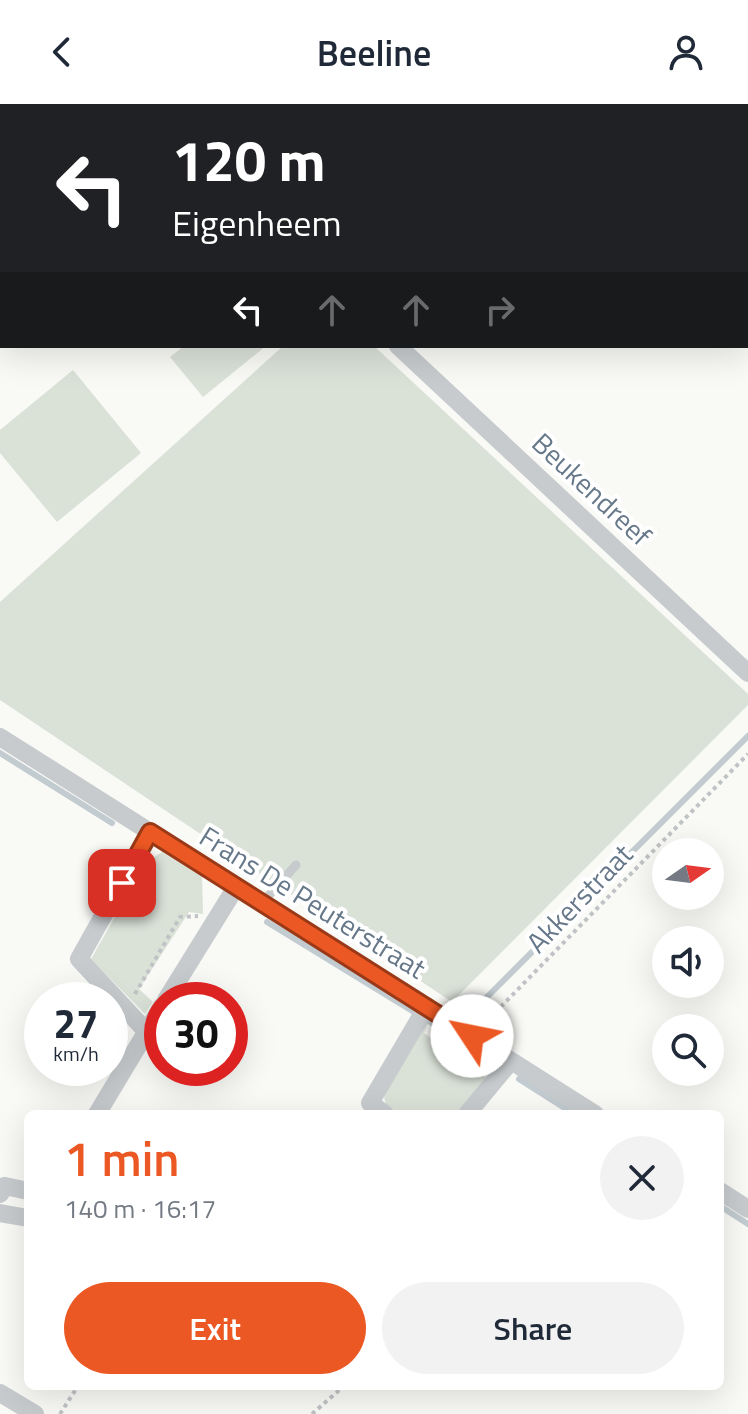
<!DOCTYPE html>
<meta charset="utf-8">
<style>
:root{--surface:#fff;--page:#f2f2f3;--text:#1f2937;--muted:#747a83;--accent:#ec5823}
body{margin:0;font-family:"Titillium Web",sans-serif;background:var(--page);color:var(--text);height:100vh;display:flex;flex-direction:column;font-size:30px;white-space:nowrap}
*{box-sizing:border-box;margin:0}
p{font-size:26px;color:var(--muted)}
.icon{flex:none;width:44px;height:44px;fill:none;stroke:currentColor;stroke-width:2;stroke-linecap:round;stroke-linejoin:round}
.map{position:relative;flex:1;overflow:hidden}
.sheet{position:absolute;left:24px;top:1006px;width:700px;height:280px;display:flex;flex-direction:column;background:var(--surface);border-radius:12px;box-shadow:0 8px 32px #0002}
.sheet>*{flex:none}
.hud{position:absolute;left:0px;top:0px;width:748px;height:244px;box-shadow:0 8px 32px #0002;background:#202124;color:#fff;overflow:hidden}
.needle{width:52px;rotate:76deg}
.buttons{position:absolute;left:652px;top:734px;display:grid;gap:16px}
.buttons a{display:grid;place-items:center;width:72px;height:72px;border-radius:50%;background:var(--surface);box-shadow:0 8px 32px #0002;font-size:40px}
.speed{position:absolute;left:24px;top:878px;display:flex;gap:16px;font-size:40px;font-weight:700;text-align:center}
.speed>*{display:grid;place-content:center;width:104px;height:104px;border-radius:50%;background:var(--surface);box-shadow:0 8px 32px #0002;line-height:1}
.speed small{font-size:20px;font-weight:400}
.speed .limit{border:12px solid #d22;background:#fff;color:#111}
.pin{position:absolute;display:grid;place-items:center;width:68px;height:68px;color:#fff;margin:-34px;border-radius:16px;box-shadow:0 4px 12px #0006}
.me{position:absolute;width:88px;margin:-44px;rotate:304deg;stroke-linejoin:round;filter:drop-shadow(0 0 6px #0008)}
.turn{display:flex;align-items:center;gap:28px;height:168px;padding:0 40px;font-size:36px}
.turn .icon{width:104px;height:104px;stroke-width:2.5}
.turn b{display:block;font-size:56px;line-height:68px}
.lanes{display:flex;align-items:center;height:76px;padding:0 40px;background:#0003;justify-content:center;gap:40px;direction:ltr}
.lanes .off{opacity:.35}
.round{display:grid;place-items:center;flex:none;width:84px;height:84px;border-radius:42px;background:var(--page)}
.headline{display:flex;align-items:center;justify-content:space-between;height:136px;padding:0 40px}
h1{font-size:48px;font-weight:600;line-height:60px;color:var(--accent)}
.button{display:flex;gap:16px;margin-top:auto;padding:16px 40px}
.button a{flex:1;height:92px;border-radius:48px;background:var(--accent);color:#fff;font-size:32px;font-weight:600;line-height:92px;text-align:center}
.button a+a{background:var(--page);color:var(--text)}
header{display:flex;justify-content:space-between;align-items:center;height:104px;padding:0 40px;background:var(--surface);font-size:36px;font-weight:600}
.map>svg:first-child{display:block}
</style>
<header><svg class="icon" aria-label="back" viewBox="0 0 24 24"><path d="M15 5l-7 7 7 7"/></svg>Beeline<svg class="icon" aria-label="person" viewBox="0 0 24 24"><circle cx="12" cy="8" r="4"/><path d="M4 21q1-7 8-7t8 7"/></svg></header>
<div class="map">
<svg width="748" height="1310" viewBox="0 0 748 1310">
<rect width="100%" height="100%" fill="#f9f9f6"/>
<!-- green -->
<path fill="#dae1d7" d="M184,242H266L203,293L170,253Z
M283,242H374L748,590V601L452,898L0,596V498Z
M73,266L141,349L57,418L0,349V326Z
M162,748L202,773L203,810L189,808L139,885L153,898L145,910L91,855L146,758Z
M431,914L424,929L489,976L460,1010H394L387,1006L384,992L420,919Z"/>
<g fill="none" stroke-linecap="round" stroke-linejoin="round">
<!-- stream -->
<path stroke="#c1cbd0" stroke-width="6" d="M0,649L112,719
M267,818L450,930
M487,893L748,632
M470,911L479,901
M519,975L574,1010
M720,1102L748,1120"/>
<!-- path -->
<path stroke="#c0c3c5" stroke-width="4" stroke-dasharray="4 4" stroke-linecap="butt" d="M135,890L180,813L198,812
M484,920L748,650
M60,1310L78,1282
M312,1310L344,1282"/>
<!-- service -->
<path stroke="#c7cbce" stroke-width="9" d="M262,799L296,761"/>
<!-- minor -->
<path stroke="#c7cbce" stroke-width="18" d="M141,0L143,2
M613,0L615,2
M746,147L748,150
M398,242L748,569
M0,633L595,1010
M166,896L236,783
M146,927L79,855L150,728
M97,1010L162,902
M385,1010L370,999L427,902
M467,1010L511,957
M720,1087L748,1105
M0,1090L5,1082L28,1087
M0,1109L28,1114
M0,1289L35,1310"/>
</g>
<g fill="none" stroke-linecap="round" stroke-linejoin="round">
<!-- route casing -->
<g stroke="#993917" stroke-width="20">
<path id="route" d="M122,779L150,728L472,932"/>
</g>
<!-- route -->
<use href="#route" stroke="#ec5823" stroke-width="14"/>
</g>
<g text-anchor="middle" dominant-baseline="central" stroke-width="8" stroke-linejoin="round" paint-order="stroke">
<!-- street labels -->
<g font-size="28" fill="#667889" stroke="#fff">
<text transform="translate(592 385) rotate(43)">Beukendreef</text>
<text transform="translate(579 794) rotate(-46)">Akkerstraat</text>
<text transform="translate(313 798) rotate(32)">Frans De Peuterstraat</text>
</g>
</g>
</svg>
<div class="buttons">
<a><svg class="needle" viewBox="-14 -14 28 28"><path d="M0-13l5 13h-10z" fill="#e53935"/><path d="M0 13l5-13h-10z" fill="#747a83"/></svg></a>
<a><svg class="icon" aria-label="sound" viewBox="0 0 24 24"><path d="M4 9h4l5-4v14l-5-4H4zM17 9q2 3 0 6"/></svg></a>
<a><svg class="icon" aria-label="search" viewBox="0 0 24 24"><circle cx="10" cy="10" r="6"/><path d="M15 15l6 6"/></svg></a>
</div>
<div class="speed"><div>27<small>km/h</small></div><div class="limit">30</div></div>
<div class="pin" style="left:122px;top:779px;background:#d93025"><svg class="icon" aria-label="arrive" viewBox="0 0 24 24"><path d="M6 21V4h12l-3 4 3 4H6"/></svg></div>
<svg class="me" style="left:472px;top:932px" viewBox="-20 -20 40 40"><circle r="19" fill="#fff"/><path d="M0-13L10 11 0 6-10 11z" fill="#ec5823"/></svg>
<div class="hud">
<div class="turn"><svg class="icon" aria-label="left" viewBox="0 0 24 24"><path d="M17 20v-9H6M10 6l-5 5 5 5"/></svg><div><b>120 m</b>Eigenheem</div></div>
<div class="lanes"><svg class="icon" aria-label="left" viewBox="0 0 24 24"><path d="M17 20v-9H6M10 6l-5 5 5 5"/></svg><svg class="icon off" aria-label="ahead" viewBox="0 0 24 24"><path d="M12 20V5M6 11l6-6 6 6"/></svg><svg class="icon off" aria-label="ahead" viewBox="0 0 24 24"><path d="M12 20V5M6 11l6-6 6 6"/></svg><svg class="icon off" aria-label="right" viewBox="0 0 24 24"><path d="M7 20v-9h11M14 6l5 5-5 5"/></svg></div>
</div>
<section class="sheet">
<div class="headline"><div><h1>1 min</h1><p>140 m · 16:17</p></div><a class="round"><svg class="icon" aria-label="close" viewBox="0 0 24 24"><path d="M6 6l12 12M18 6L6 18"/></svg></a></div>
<div class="button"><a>Exit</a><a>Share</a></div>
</section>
</div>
